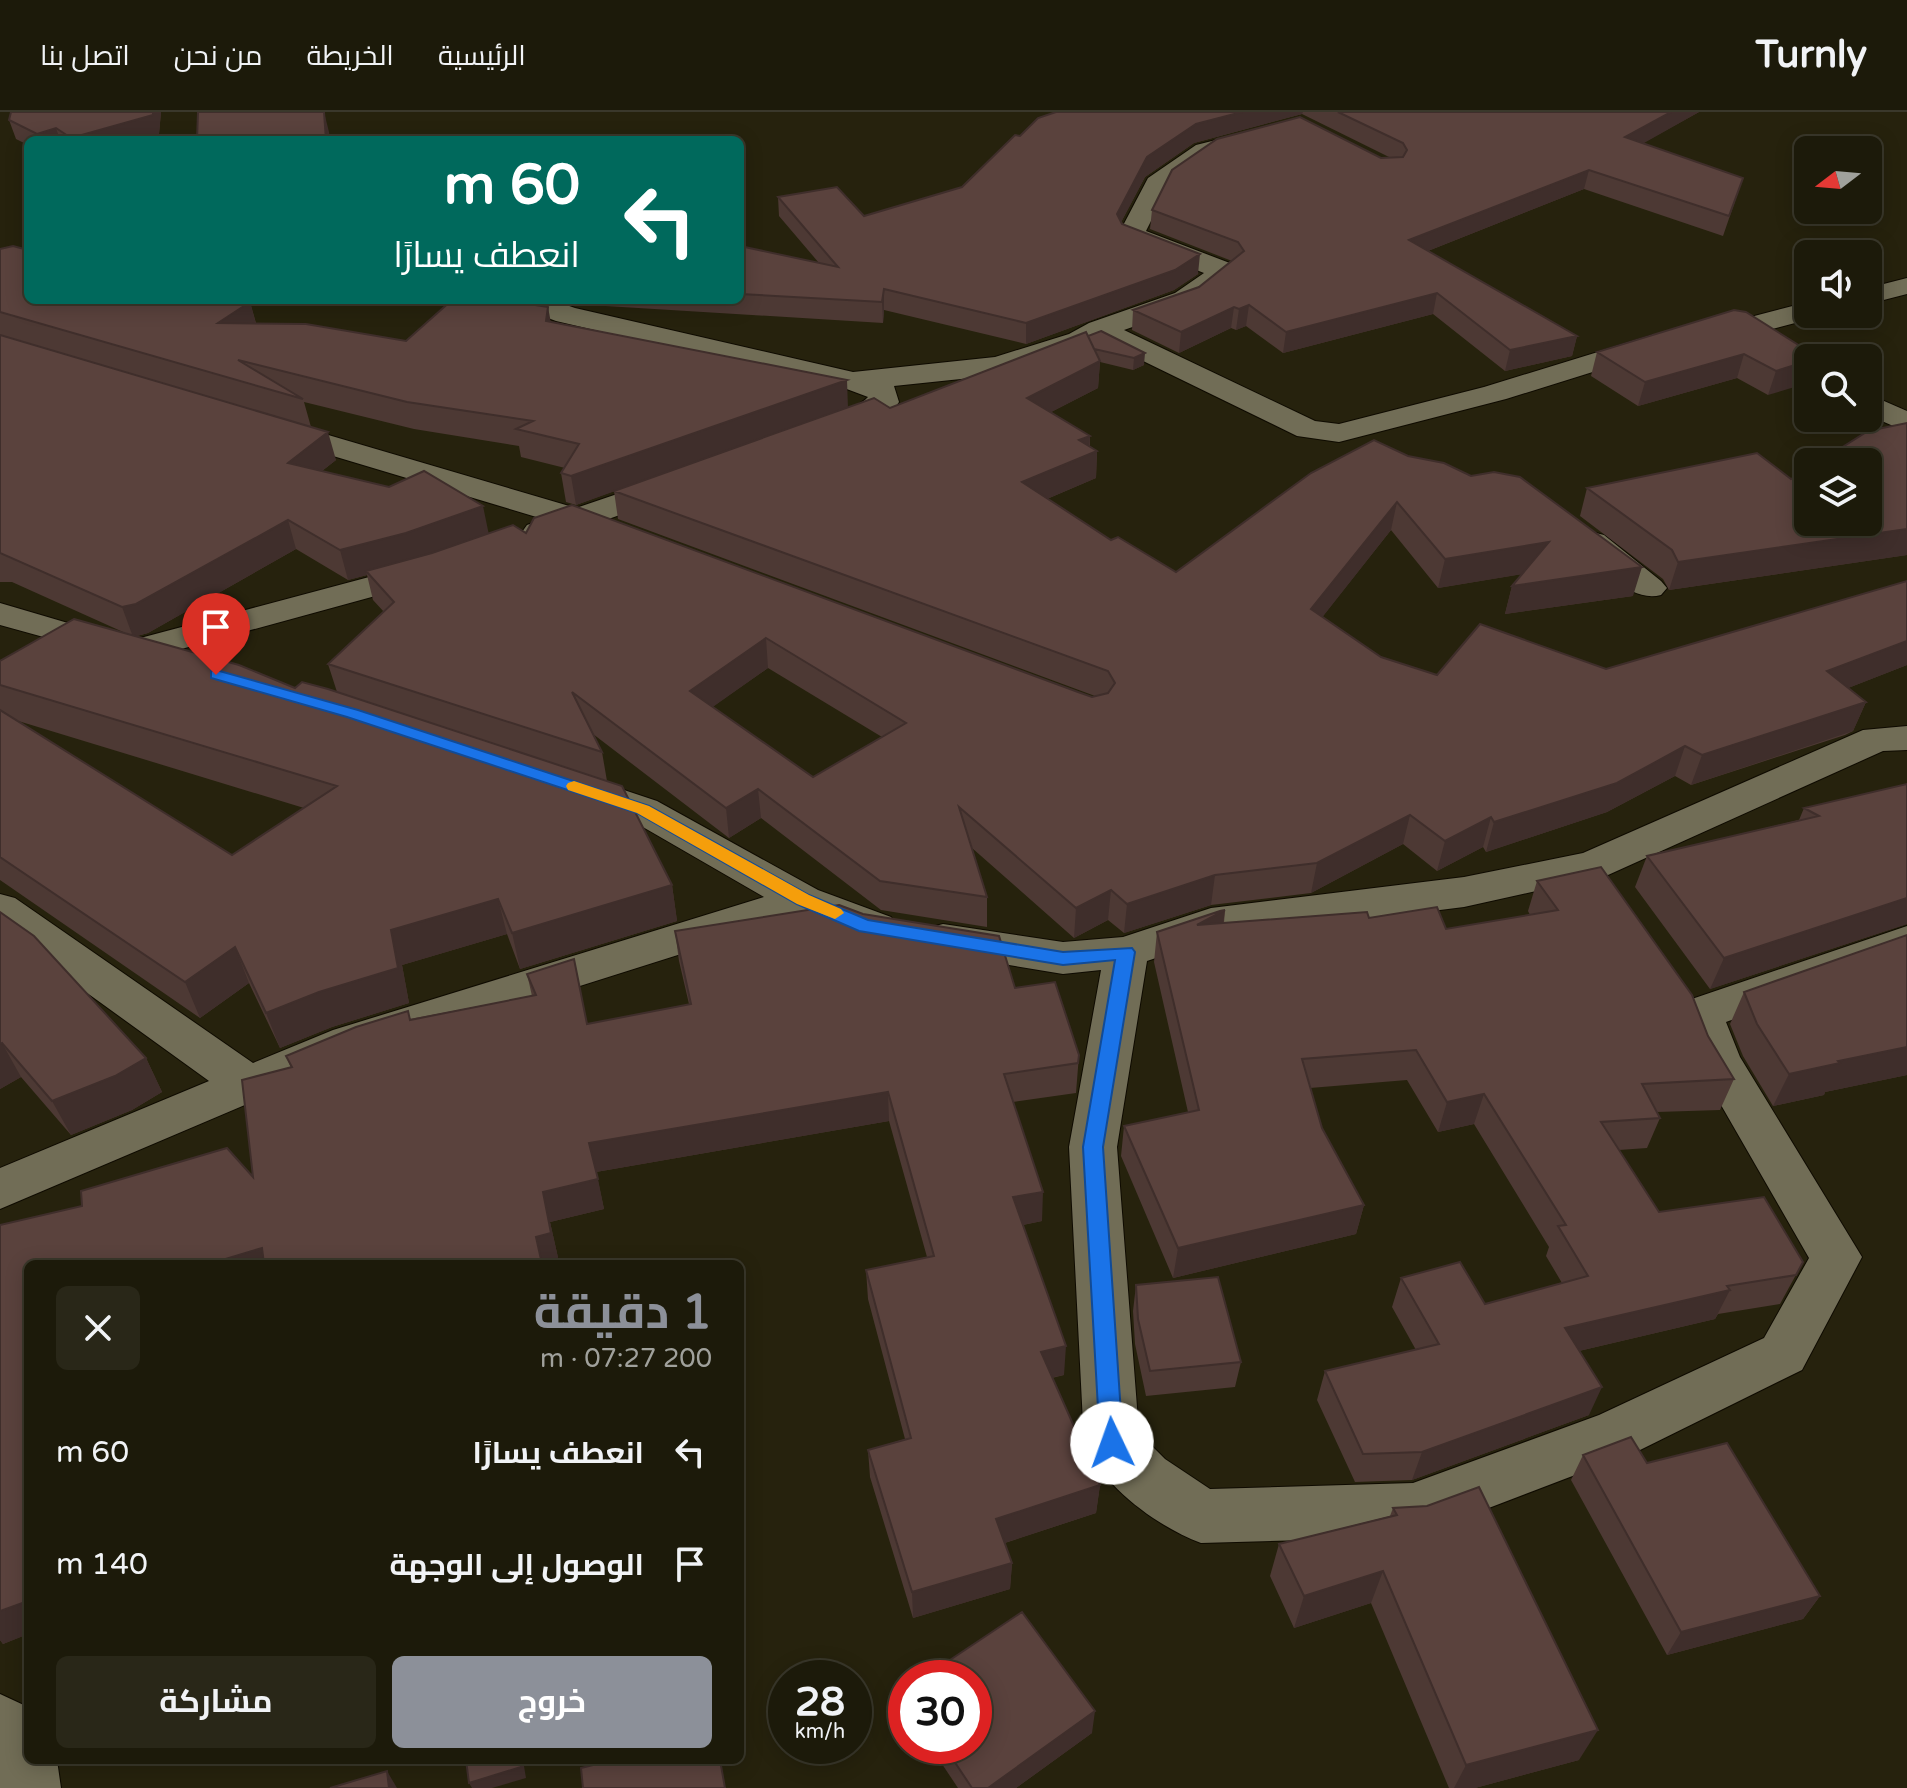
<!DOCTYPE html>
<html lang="ar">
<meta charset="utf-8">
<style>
:root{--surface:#1c1a0a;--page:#292718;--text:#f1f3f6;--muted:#a0a19c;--line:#3a382b;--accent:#8c9099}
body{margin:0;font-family:"Varela Round",Cairo,sans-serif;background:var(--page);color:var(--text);direction:rtl;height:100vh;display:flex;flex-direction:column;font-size:30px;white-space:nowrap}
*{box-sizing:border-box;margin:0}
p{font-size:26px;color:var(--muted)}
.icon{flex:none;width:44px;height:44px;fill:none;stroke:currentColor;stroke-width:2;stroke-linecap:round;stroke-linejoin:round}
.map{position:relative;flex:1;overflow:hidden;direction:ltr}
.details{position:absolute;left:24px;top:1148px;width:720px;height:504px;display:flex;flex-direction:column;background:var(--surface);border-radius:12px;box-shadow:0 4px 20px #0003,0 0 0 2px var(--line);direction:rtl}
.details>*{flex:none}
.guide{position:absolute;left:24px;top:24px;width:720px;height:168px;border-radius:12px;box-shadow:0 4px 20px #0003,0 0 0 2px var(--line);direction:rtl;background:#00695c;color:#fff;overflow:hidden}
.needle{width:52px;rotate:254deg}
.tools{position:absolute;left:1794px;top:24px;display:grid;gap:16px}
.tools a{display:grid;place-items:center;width:88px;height:88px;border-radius:12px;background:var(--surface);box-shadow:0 4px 20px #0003,0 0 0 2px var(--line);font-size:40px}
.speed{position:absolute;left:768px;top:1548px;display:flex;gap:16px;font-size:40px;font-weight:700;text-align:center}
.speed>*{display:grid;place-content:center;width:104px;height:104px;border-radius:50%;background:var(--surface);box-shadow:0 4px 20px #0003,0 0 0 2px var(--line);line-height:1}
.speed small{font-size:20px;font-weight:400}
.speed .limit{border:12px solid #d22;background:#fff;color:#111}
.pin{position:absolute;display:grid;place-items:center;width:68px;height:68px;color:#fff;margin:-82px -34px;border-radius:50% 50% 50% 0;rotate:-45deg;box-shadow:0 0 8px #0007}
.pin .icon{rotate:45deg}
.me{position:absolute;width:88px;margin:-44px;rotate:357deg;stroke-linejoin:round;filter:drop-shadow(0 0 6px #0008)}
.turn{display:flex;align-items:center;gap:28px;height:168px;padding:0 32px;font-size:36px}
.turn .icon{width:104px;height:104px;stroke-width:2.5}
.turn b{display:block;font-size:56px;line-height:68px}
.round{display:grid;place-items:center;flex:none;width:84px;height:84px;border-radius:12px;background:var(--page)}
.overview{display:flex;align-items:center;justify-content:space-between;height:136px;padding:0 32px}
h1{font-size:48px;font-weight:700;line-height:60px;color:var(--accent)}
.primary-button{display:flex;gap:16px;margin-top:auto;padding:16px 32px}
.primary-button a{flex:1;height:92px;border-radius:12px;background:var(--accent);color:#fff;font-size:32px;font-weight:700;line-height:92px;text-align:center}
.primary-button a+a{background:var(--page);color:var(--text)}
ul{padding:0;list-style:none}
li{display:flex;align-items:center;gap:24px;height:112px;padding:0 32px}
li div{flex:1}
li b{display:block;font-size:30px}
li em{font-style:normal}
header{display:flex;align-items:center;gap:48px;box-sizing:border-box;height:112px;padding:0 40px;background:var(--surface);border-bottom:2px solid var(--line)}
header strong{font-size:38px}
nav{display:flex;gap:44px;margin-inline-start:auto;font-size:28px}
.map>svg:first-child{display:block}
</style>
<header>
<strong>Turnly</strong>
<nav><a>الرئيسية</a><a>الخريطة</a><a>من نحن</a><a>اتصل بنا</a></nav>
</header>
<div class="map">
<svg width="1907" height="1676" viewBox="0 0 1907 1676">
<rect width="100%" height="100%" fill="#26220d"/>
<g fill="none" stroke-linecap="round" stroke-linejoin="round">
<!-- minor casing -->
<g stroke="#0f0b00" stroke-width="2">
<path id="minor" d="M1220,27L1229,29L1232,34L1229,39L1214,43L1168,75L1146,119L1235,153L1239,159L1195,193L1124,218L1315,309L1339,312L1484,275L1653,223L1663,226L1668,232L1663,238L1506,287L1339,330L1297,324L1100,228L999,263L894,274L899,290C885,311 844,331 819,325L814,318C824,304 854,300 868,285L844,276L556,209L516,194L512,188H552L575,196L853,260L995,245L1069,222L1089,211L1175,181L1204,161L1122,129L1118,123L1148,66L1196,33Z
M1907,166V182L1868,192V176Z
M1808,190V202H1820L1818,205L1749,223L1739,220L1735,214L1739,208Z
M1868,282L1907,299V320L1868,303Z
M274,307L576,396L670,364L682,367L686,374L682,381L600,410L596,416L578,418L539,430L527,427L522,420L527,413L543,407L263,323L258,316L263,309Z
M1592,420L1604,423L1661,469L1667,476L1661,483C1630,491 1603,456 1580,437L1575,430L1580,423Z
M429,449L441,452L446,459L441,466L134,550L0,513V491L129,529Z
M1907,614V638L1883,639L1608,763L1464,795L1215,826L1147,849L1117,1035L1139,1321L1165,1347L1210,1377L1413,1371L1599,1303L1764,1226L1809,1146L1698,953L1676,902L1683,890L1907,814V845L1726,910L1740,945L1862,1145L1802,1258L1638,1339L1413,1425L1201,1431C1156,1414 1104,1375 1084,1331L1069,1035L1101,858L1063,862L943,842L928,838L921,827L928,816L943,812L1063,830L1123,825L1211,796L1464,765L1583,741L1863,618Z
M573,661L657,689L818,778L891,805L898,816L891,827L876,831L801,804L365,942L0,1097V1056L209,969L0,818V782L15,786L253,951L333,918L764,785L629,707L559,683L553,674L559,665Z
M0,1582L28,1595V1648H57L61,1676H0Z"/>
</g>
<!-- minor -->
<use href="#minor" fill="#716d56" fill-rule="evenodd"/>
</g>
<!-- wall -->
<path fill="#4d3934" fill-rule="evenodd" d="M11,0H161L159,22L139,28H28V33L16,27L9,8Z
M1056,0H1699L1643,31L1743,66L1723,124L1584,77L1428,139L1577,224L1572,244L1505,259L1433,202L1283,241L1246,214L1236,218L1231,216L1179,241L1132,218L1133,198L1199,175L1232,149L1150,117L1152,98L1381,46L1389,45L1302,2L1194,31L1145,65L1121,110L1198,162L1174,178L1026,232L884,198L883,211L573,192L572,188H740V134L819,151L779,104L778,85L864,104L962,75L1020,24Z
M0,137L28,188L250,190L256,211L406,229L551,210L848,295L890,296L1101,219L1144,253L1133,258L1100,250L1098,276L1051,300L1090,324V334L1097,339L1096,366L1047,387L1111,428L1176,460L1374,328L1633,484L1505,502L1512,474L1522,462L1438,476L1391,418L1322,505L1381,545L1437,563L1606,557L1907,469V553L1848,576L1866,590L1853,619L1845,623L1691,673L1675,664L1607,700L1486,740L1483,735L1437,759L1403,732L1311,781L1211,793L1124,821L1108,808L1074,826L972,736L987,785V815L881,798L761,706L729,726L593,622L602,640L607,669L672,773L677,809L520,857L507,822L402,853L409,891L332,915L280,936L249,871L200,906L0,768V549L123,520L12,470H0ZM304,290L414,317L519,334L521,345L565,356L561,361L566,390L576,393L614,379L618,407L1095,584L1092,585L1078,580L526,421L488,422L389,375L322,359L336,348L311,315ZM296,437L348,468L367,463L373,488L384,500L328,552L337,580L295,576L137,524L148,521ZM768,556L882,625L813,665L712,595ZM15,608L304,696L232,743Z
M1820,233L1835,241L1833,246H1808L1768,283L1737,266L1638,294L1591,264L1597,240L1805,237L1817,239Z
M1907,311V443L1669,478L1663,467L1580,404L1587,376L1791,367Z
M1907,672V812L1710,877L1635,775L1647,744L1799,708L1804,696Z
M1537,769L1708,924L1734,967L1720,998L1657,1000L1660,1006L1647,1036L1619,1038L1659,1100L1803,1150L1780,1192L1718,1202L1715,1207L1579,1239L1589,1303L1412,1368L1355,1370L1317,1288L1325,1259L1416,1238L1392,1195L1401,1166L1485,1192L1562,1171L1546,1144L1549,1135L1474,1012L1438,1020L1407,968L1310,976L1322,1016L1364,1093L1356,1122L1173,1166L1121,1044L1124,1014L1188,1000L1154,850L1157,820L1225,798L1224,811L1369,806L1446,817L1530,803L1528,799Z
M0,800L146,946L162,980L132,998L71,1023L21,965L0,977Z
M675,819L1015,876L1079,943L1076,981L1013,990L1042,1109L1023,1113L1064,1263L1052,1266L1100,1373L1096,1401L1005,1431L1012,1451L1010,1477L913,1506L870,1365L868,1338L905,1327L868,1187L866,1158L927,1145L889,1009L596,1060L604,1097L550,1110L559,1150L28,1152V1522L3,1532L0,1528V1113L253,1065L291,956L286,944L408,899L410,907L532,884L527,862L587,912L689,892L679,849Z
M1907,823V963L1825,980L1824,983L1773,994L1743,944L1730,912L1744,880Z
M1136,1173L1241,1250L1235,1275L1146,1284L1135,1232L1133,1199Z
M1583,1343L1647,1351L1820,1484L1803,1507L1667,1543L1571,1368Z
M1393,1396L1579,1648L1475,1676H1449L1371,1491L1294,1516L1270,1464L1279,1432L1390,1404Z
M1092,1621L1016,1676H958L930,1634H974Z"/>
<!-- shaded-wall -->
<path fill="#3f2e2b" d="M153,0H161L159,22L139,28H72L71,26Z
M324,0L329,20L330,28H326Z
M1242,0H1303L1302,2L1194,31L1145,65L1115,122L1117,102L1147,45L1196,12Z
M1671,0H1699L1621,44L1625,25Z
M56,16L60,28H39L37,22Z
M1589,58L1584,77L1405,148L1409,128Z
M1200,142L1198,162L1174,178L1026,232V211Z
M884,177V198L883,211L882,190Z
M1437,181L1433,202L1283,241L1286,220Z
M250,190L257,216L218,211Z
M1249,193L1246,214L1236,218L1239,197Z
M548,195L553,222L546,209Z
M1234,195L1231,216L1179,241L1181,220Z
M1577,224L1572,244L1505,259L1510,238Z
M1145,241L1144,253L1133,258L1134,246Z
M1835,241L1833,246H1819Z
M1744,242L1737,266L1638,294L1645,270Z
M1100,249L1098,276L1026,313L1027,286Z
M1808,249V271L1768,283L1776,259Z
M847,268L848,296L576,393L571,364Z
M328,320L336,348L296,379L288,351Z
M1090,324L1089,342L1097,339L1096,366L1021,398L1022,370L1079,328Z
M1397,390L1391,418L1306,526L1311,497Z
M483,394L489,423L413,450L366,459L367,463L348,468L340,438Z
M288,408L296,437L148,521L133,525L122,495Z
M1907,417V443L1669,478L1678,450Z
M1549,430L1541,459L1438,476L1445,447Z
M1642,455L1633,484L1505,502L1512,474Z
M766,526L768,556L693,609L690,579Z
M1907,529V553L1815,589L1827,559Z
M1866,590L1853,619L1691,673L1702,643Z
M1685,634L1675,664L1607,700L1486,740L1494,710Z
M758,677L761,706L729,726L726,696Z
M1410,703L1403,732L1311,781L1317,751Z
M1491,705L1483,735L1437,759L1445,729Z
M1215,763L1211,793L1124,821L1127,792Z
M672,773L677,809L520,857L512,821Z
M1111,778L1108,808L1074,826L1076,796Z
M1907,786V812L1710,877L1724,846Z
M498,787L507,822L402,853L409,891L332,915L280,936L266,901L391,818Z
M1225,798L1221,828L1197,813Z
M235,835L249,871L200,906L185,870Z
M2,931L21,965L0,977V932Z
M1907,935V963L1825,980L1824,983L1773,994L1789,962L1838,949Z
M146,946L162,980L132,998L71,1023L52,989Z
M888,980L889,1009L596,1060L589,1031Z
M1484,982L1474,1012L1438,1020L1447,990Z
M598,1067L604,1097L550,1110L559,1150L552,1152H542L536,1125L543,1080Z
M1043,1080L1042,1109L1012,1115L1013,1085Z
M1364,1093L1356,1122L1173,1166L1178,1136Z
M262,1136L269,1152H209Z
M1730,1178L1715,1207L1553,1245L1565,1216Z
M1066,1234L1064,1263L1039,1268L1041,1240Z
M1602,1275L1589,1303L1412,1368L1422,1340Z
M1100,1373L1096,1401L995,1434L996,1407Z
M1012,1451L1010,1477L913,1506L912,1480Z
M1383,1459L1371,1491L1294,1516L1304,1484Z
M1820,1484L1803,1507L1667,1543L1681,1520Z
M28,1489V1522L3,1532L0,1528V1499Z
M1095,1599L1092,1621L1016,1676H988Z
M1598,1618L1579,1648L1475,1676H1454L1466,1653Z
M520,1648H523L526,1666L492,1676H472L469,1671Z
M387,1659L397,1676H389Z"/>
<!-- building -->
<path fill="#5a423d" stroke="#3f2e2b" stroke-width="2" fill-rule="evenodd" d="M11,0H153V3L71,26L56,16L37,22L9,8Z
M198,0H324L326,28H197Z
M1056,0H1242L1196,12L1147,45L1117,102L1122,112L1200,142L1175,158L1026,211L884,177L882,190L740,182V134L838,155L778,85L837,75L864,104L962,75L1015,23L1020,24L1038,6Z
M1338,0H1671L1625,25L1743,66L1729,104L1589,58L1409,128L1577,224L1510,238L1437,181L1286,220L1249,193L1239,197L1234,195L1181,220L1133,198L1199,175L1244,139L1238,130L1152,98L1172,58L1217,27L1300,5L1381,46L1403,45L1407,38L1403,31Z
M13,134L28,138V188H242L250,190L218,211L306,212L406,229L452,188H504L548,195L546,209L847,268L571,364L561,361L579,332L516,317L533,309L407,290L238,248L303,287L0,200V137Z
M1734,198L1746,200L1805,237L1818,240L1820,233L1835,241L1819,246H1808V249L1776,259L1744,242L1645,270L1597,240Z
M1101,219L1145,241L1134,246L1094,237L1088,224Z
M1086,220L1100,249L1027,286L1090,324L1079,328L1097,339L1022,370L1111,428L1118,425L1176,460L1311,361L1374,328L1408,344L1444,351L1471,364L1494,360L1520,365L1642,455L1512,474L1549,430L1445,447L1397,390L1311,497L1381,545L1437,563L1480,512L1606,557L1907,469V529L1827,559L1866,590L1702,643L1685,634L1617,671L1494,710L1491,705L1445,729L1410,703L1317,751L1215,763L1127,792L1111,778L1076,796L959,695L987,785L880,769L758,677L726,696L572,580L602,640L328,552L394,490L366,459L432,441L513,413L526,421L534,406L572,393L1078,580L1092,585L1108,581L1115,571L1108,559L614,379L874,286L890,296ZM766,526L906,611L813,665L690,579Z
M0,223L328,320L288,351L389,375L424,359L483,394L406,421L340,438L288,408L136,492L122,495L0,441Z
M1907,311V417L1678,450L1672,438L1587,376L1757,341L1791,367L1808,357V410H1868V350H1819L1868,319Z
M74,507L239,553L295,576L302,570L328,577L622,674L672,773L512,821L498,787L391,818L398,856L319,880L266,901L235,835L185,870L0,745V598L232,743L337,674L0,573V549Z
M1907,672V786L1724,846L1647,744L1819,704L1804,696Z
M1601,755L1692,883L1708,924L1734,967L1642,972L1660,1006L1601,1010L1659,1100L1764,1085L1803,1150L1796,1163L1727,1174L1730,1178L1565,1216L1602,1275L1422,1340L1363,1342L1325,1259L1439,1232L1401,1166L1460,1150L1485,1192L1588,1164L1558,1114L1566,1113L1484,982L1447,990L1416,938L1302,947L1322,1016L1364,1093L1178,1136L1124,1014L1199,998L1157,820L1220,799L1225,798L1197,813L1367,800L1369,806L1437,795L1446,817L1558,798L1537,769Z
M839,793L863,802L999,824L1015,876L1055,870L1079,943L1078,951L1004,962L1043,1080L1013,1085L1066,1234L1041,1240L1100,1373L996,1407L1012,1451L912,1480L868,1338L911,1326L866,1158L934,1144L888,980L589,1031L598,1067L543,1080L551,1121L536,1125L542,1152H264L262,1136L209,1152H28V1489L0,1499V1113L82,1094L81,1079L227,1036L253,1065L242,968L292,955L286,944L356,915L408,899L410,908L536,883L527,862L574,847L587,912L691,892L675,819Z
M0,800L34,824L146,946L115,964L52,989L2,931L0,932Z
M1907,823V935L1838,949L1840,951L1789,962L1757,912L1744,880Z
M1218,1165L1241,1250L1150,1259L1138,1207L1136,1173Z
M1631,1325L1647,1351L1727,1331L1820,1484L1681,1520L1583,1343Z
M1479,1375L1598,1618L1466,1653L1383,1459L1304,1484L1279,1432L1397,1403L1393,1396L1427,1394Z
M1022,1500L1095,1599L988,1676H972L944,1634H974V1566H923Z
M466,1648H520L521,1655L469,1671Z
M613,1648H720L725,1676H583L581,1656Z
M387,1659L389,1676H330Z"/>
<!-- route -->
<path fill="#1a73e8" stroke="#114b97" stroke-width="2" d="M216,558L358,598L649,694L809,783L868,808L1063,840L1132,836L1135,840L1103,1035L1123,1331L1120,1338L1112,1341L1104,1338L1100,1331L1083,1035L1115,848L1063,853L859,819L797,792L637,701L347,605L211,566V559Z"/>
<!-- slow -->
<path fill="#f59e0b" d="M574,669L649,694L809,783L841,797L844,801L835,807L797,792L637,701L568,678L566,674L568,671Z"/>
</svg>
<div class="tools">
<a><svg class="needle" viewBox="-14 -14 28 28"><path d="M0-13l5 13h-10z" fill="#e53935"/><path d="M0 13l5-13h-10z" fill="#a0a19c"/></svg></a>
<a><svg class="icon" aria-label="sound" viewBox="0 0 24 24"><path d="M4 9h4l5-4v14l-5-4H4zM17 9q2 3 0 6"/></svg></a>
<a><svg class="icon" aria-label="search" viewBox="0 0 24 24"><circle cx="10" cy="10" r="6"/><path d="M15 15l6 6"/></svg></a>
<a><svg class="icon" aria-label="layers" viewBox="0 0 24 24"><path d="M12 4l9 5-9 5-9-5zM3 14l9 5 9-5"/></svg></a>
</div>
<div class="speed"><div>28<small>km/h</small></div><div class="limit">30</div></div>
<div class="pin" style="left:216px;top:563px;background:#d93025"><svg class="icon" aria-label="arrive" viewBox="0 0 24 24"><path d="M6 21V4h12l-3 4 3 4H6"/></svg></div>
<svg class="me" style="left:1112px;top:1331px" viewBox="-20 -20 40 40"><circle r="19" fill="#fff"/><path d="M0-13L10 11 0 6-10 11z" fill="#1a73e8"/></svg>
<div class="guide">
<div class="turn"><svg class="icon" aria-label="left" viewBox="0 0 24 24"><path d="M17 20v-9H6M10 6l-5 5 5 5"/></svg><div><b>60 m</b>انعطف يسارًا</div></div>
</div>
<section class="details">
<div class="overview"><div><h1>1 دقيقة</h1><p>200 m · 07:27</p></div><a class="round"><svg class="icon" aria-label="close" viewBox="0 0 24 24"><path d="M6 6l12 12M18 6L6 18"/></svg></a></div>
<ul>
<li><svg class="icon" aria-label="left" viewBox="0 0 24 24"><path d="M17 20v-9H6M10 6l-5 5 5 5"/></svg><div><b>انعطف يسارًا</b></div><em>60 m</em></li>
<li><svg class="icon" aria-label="arrive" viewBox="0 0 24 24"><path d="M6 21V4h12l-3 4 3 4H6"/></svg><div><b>الوصول إلى الوجهة</b></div><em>140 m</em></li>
</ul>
<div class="primary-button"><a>خروج</a><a>مشاركة</a></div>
</section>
</div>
